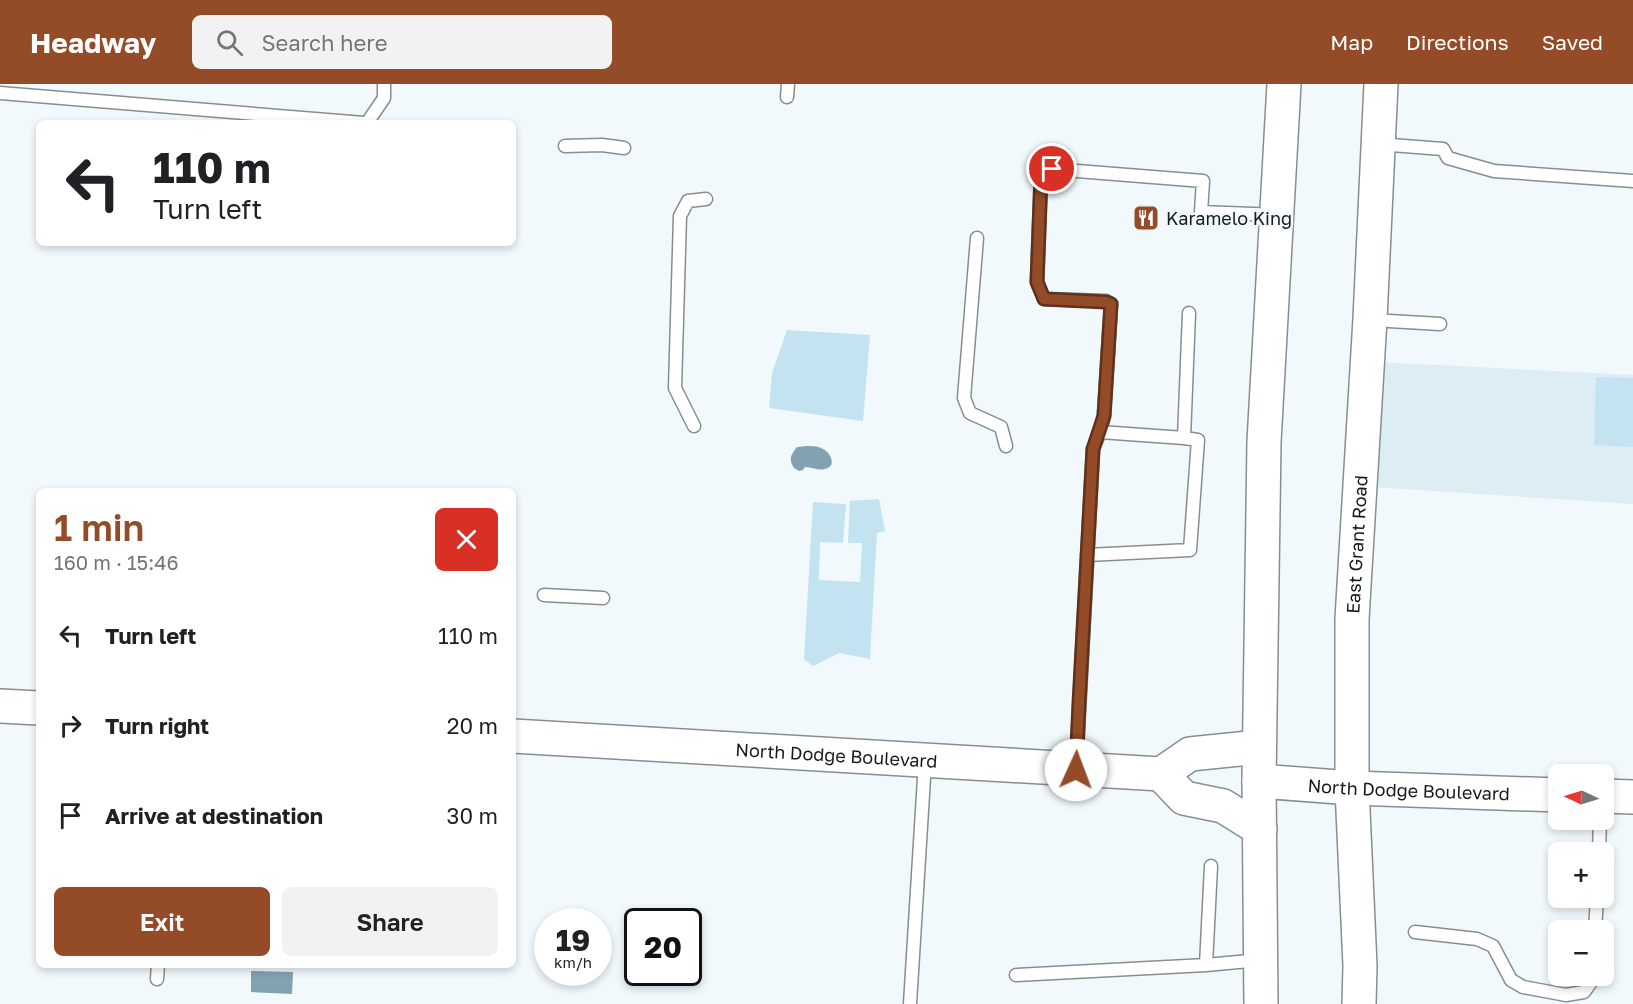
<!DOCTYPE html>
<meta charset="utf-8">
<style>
:root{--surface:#fff;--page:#f2f2f2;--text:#202124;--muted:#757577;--accent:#944c28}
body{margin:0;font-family:"Golos Text",sans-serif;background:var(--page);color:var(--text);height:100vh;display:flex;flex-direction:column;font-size:22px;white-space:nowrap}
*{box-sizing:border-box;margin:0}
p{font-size:20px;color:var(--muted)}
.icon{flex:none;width:33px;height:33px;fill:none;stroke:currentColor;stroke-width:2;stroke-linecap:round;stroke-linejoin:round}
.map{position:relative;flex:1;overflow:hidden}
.details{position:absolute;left:36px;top:404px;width:480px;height:480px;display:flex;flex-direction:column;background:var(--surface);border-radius:9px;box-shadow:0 3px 9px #0003}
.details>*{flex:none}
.banner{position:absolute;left:36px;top:36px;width:480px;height:126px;border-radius:9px;box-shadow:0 3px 9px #0003;background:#fff;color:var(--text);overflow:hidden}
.needle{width:39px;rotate:274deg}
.fabs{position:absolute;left:1548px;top:680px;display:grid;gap:12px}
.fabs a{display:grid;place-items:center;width:66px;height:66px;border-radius:9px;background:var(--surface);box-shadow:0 3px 9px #0003;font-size:30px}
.speed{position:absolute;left:534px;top:824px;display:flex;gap:12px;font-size:30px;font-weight:700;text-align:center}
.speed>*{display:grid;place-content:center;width:78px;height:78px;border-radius:50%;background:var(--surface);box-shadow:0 3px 9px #0003;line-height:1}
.speed small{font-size:15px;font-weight:400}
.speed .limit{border:3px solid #111;border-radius:9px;background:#fff;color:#111}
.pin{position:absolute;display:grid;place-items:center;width:51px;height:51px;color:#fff;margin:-26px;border:3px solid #fff;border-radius:50%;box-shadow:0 2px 6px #0007}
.me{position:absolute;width:66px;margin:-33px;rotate:2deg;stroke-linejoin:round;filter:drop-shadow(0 0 4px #0008)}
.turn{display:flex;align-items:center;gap:21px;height:126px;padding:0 18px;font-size:27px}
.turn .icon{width:78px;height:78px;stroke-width:2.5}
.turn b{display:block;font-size:42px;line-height:51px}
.round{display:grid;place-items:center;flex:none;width:63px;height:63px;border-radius:9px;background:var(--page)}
.overview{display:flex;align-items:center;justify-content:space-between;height:102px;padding:0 18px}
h1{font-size:36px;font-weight:600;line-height:45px;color:var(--accent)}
.button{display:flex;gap:12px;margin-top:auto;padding:12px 18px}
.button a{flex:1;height:69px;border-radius:9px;background:var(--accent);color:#fff;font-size:24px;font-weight:600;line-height:69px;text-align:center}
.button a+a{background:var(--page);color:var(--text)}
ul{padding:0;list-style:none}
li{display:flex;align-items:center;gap:18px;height:90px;padding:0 18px}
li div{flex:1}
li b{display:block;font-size:22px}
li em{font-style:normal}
header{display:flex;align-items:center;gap:36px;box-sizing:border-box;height:84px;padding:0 30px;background:var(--accent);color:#fff}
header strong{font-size:28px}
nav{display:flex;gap:33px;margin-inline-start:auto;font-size:21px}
.search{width:420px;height:54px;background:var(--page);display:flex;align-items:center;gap:15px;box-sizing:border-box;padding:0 21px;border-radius:9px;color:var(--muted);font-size:22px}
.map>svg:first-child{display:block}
</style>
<header>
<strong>Headway</strong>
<div class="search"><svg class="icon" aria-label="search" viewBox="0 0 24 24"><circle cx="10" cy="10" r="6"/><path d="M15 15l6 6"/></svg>Search here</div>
<nav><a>Map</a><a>Directions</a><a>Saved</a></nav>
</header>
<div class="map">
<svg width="1633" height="920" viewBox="0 0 1633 920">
<rect width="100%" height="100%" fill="#f1f9fd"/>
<!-- built -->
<path fill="#ddedf4" d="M1379,278L1633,291V420L1372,403Z"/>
<!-- green -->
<path fill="#c3e3f1" d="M787,246L870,251L863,337L769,324L772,289Z
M1596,293L1633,294V363L1594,361Z
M879,415L885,447L877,449L870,575L839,569L813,582L804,575L813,418L846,420L843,459L820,458L819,496L860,498L862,459H848L850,417Z"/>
<!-- water -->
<path fill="#82a2b0" d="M807,362C811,362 817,362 821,364C830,367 838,382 825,385C818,387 812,383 805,383L803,386L799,387L794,384C788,375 791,371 797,363Z
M251,887L293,888L292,910L251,908Z"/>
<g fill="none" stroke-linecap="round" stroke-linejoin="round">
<!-- lane casing -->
<g stroke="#878e91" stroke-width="15">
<path id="lane" d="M0,9L364,39
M787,13L788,0
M367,39L384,14V0
M1378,60L1443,65L1448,74L1494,87L1633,97
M565,62L602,61L624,64
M977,154L964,314L970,329L1001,343L1006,362
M1372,236L1440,240
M694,342L675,304L680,132L688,117L706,115
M1100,348L1104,331L1111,220L1106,217L1044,215L1037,198L1041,92L1052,85L1203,97L1201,128L1275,131
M1184,354L1189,229
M544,511L603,514
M1076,684L1093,365L1100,348L1184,354L1198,356L1190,466L1087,471
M1599,768L1600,735
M1595,846L1597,813
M1415,848L1477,855L1493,862L1511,896L1523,903L1566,911L1584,908L1594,894V891
M1206,881L1211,782
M1016,891L1206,881L1260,876
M157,895L158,880
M910,920L925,678"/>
</g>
<!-- secondary casing -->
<g stroke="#878e91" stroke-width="36">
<g id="secondary">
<path d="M0,622L39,624"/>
<path id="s1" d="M513,652L1161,690L1190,670L1259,663"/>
<path d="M1161,690L1184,714L1223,722L1260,745"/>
<path id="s2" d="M1259,697L1352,704L1558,711"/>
<path d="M1604,712L1633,713"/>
</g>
</g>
<!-- primary casing -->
<g stroke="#878e91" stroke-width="36">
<g id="primary">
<path d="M1261,920L1259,697L1264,358L1284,0"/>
<path id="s3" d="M1359,920L1360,882L1352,704V535L1370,235L1381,0"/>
</g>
</g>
<!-- lane -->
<use href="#lane" stroke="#fff" stroke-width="12"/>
<!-- secondary -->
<use href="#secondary" stroke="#fff" stroke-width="33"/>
<!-- primary -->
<use href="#primary" stroke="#fff" stroke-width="33"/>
</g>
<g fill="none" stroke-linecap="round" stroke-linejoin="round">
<!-- route casing -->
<g stroke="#60311a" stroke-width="15">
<path id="route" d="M1052,85L1041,92L1037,198L1044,215L1106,218L1111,220L1104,332L1093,365L1079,620L1076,686"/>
</g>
<!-- route -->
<use href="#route" stroke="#944c28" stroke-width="10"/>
</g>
<!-- icons -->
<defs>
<g id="restaurant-square" transform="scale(1.35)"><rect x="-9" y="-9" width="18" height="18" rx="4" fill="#944c28" stroke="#f1f9fd"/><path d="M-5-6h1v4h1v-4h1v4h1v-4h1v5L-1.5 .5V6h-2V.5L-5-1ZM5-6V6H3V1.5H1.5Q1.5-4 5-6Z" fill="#fff"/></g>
</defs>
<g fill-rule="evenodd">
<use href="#restaurant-square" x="1146" y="134"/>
</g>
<g text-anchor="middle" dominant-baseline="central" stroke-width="5" stroke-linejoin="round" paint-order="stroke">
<!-- poi labels -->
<g font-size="18" fill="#171a1b" stroke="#f1f9fd" text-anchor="start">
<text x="1166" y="134">Karamelo King</text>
</g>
<!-- street labels -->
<g font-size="18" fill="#171a1b" stroke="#f1f9fd">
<text stroke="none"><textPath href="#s3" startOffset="460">East Grant Road</textPath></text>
<text stroke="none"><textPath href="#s1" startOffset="324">North Dodge Boulevard</textPath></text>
<text stroke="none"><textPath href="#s2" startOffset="150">North Dodge Boulevard</textPath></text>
</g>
</g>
</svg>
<div class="fabs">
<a><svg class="needle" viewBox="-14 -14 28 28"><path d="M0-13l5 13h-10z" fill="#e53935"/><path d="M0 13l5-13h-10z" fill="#757577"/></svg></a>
<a>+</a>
<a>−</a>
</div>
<div class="speed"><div>19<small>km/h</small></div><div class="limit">20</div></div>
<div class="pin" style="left:1052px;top:85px;background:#d93025"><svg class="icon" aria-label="arrive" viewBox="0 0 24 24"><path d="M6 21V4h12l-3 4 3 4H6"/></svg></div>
<svg class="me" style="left:1076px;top:686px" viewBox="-20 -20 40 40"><circle r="19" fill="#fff"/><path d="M0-13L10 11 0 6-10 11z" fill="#944c28"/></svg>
<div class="banner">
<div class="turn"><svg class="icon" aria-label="left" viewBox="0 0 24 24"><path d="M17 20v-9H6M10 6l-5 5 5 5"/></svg><div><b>110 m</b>Turn left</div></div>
</div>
<section class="details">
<div class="overview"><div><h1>1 min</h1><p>160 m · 15:46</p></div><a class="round" style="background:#d93025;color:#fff"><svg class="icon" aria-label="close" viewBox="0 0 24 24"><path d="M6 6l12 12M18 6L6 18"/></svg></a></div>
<ul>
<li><svg class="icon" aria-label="left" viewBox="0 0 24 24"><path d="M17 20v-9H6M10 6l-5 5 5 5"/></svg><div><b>Turn left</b></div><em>110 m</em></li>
<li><svg class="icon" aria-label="right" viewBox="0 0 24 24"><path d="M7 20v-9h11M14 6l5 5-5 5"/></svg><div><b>Turn right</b></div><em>20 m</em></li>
<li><svg class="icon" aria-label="arrive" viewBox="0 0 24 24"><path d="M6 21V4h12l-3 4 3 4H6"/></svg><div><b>Arrive at destination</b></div><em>30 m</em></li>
</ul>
<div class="button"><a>Exit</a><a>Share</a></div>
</section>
</div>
